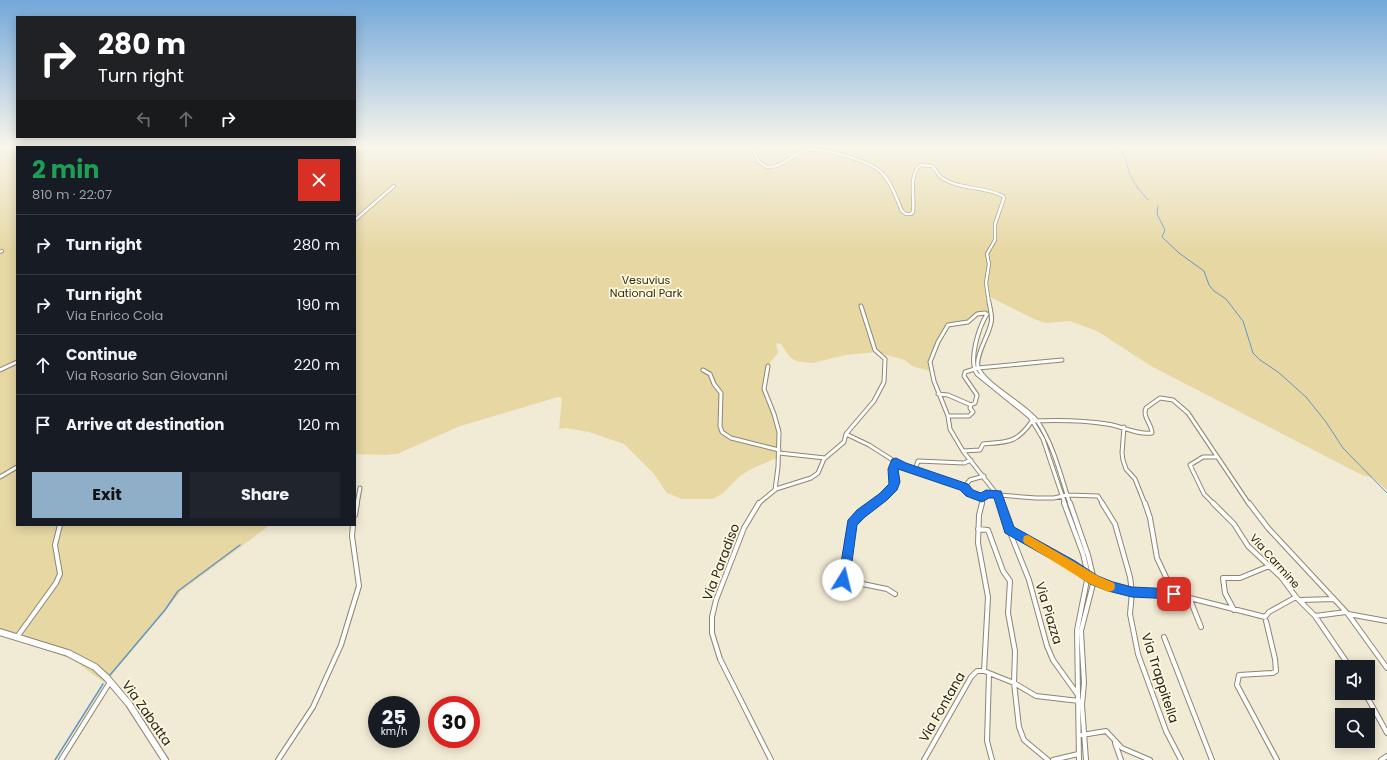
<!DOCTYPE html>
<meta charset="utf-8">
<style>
:root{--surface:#171b24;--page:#20242c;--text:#f1f3f6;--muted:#9ea1a6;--line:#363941;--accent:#8faec8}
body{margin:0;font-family:Poppins,sans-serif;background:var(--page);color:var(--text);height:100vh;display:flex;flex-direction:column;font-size:15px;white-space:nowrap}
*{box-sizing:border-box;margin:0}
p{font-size:13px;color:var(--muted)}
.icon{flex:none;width:22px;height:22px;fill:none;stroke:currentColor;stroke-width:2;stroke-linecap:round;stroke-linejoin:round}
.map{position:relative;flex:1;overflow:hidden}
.sheet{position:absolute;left:16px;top:146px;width:340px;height:380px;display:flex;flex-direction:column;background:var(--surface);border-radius:0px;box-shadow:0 2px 10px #0003}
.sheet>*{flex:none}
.top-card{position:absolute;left:16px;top:16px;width:340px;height:122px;border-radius:0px;box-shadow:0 2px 10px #0003;background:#202124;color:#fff;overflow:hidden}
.tools{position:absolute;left:1335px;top:660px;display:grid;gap:8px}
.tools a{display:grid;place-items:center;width:40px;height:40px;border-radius:0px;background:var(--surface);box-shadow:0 2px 10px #0003;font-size:20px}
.speed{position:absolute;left:368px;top:696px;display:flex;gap:8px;font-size:20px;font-weight:700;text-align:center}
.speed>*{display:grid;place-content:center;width:52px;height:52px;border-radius:50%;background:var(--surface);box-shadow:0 2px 10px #0003;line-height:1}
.speed small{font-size:10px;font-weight:400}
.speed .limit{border:6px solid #d22;background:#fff;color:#111}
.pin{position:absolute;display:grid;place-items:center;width:34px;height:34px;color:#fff;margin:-17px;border-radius:8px;box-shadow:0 2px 6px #0006}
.me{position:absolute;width:44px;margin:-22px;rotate:9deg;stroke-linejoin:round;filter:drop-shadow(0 0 3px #0008)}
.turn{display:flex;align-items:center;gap:14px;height:84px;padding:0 16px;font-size:18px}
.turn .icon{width:52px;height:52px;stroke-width:2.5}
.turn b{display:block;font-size:28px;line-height:34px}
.lanes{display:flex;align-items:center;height:38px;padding:0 16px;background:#0003;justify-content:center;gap:20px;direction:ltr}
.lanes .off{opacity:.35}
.round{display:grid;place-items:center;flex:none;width:42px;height:42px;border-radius:0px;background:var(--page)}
.overview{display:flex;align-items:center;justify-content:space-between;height:68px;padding:0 16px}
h1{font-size:24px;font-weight:700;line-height:30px;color:#1e9e55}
.action{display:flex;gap:8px;margin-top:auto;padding:8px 16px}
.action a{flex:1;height:46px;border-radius:0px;background:var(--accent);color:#111;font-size:16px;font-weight:700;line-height:46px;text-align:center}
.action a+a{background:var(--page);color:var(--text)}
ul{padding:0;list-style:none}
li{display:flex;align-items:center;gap:12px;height:60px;padding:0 16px;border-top:1px solid var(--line)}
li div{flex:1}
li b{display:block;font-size:15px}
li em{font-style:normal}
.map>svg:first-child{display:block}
</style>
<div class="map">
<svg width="1387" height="760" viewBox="0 0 1387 760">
<rect width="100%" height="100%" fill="#f1ead4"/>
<!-- green -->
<path fill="#e6d7a3" d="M0,146H1387V490L1373,478L1362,475L1151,366L1097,331L1070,321L1046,323L1034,319L990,297L993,319L980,316L974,318L970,323L948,328L937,345L931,361L935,372L912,366L905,360L876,352L845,355L812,363L803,362L796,361L790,357L781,344L776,343L778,353C775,356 772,360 770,363C764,375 758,402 774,410L781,428V456L751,469L740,476L722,494L712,499H682L667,493L654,474L624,444L589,432L566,428L559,429L562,398L558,397L460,426L397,454L384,455L355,454V147H17V525H270L181,591L105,683L76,662L55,652L0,634Z"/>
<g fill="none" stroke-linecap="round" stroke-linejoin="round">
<!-- stream-far1 -->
<path stroke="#6396c5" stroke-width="1" d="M1117,146C1127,157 1125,161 1130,174C1134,184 1141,192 1148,200
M1158,206L1157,214L1165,230L1162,237L1179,253L1204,271L1209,285L1214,291L1226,299L1243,321L1253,353L1260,360L1278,372L1306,397L1326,422L1343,448L1387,493"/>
<!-- stream -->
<path stroke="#6396c5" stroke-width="1.5" d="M110,675L165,610L178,591L240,545
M55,760L103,684"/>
<!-- street-far2 casing -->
<g stroke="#8c8671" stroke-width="4">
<path id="street-far2" d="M752,146L758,161L767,167C781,168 791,156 803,151C819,146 871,161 882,173C892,183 896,198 902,211L906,214H911L913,212C915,196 908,178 920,165L932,166C936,170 938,175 942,178C960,190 984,186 1003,196L1004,198L995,224V240L987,254L989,264L986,283L989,303
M355,220L394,186
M0,252L2,251"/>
</g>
<!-- street-far1 casing -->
<g stroke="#8c8671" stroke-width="5">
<path id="street-far1" d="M989,302C990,309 993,317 991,323C989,335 975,356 978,367C983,384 1026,405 1038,422C1054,446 1061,477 1070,504
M985,313L977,314L968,322L948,325L938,342L930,362L934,381L948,416L950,429L963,451L999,497L1001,504
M987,314C979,327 968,360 977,374L1030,417L1043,439L1065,504
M768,366L764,389L774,414L779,432L778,467L775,490
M0,370L17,362
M703,370L710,374L714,384L721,393L720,426L722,432L731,438L779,450
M938,394L948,395L971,405
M971,405L975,403L977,395L964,376L965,372L978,368L1062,360
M948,416H969L973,412L970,408L971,405
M1124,427L1122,453L1123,460L1126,469L1135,479L1145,504
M846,434L869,445L902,466L964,487L969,493L983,498
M963,451L980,450L983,444C1008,442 1017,443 1032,421C1057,420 1082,420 1107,424C1122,426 1136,435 1152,433C1152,424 1142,417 1146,408L1160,398L1173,400L1188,413L1249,504
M779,453L825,458
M915,470L918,461L964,463L971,460
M0,477L17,467
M964,487L970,480L984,476
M983,498L986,494L1036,498H1054L1067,495L1098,496L1103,504
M357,504L360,488
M758,504L776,489L811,478L818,473L824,459L844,442L846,434L874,401L884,382L885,359L875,350L861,306
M874,504C883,498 896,490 895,478C895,472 894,468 896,462
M982,504L983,498
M1214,504L1204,494L1190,465L1203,457H1217"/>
</g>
<!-- street casing -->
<g stroke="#8c8671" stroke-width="6">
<path id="street" d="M759,503L744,528L716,600L712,617V633L720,659L771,760
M875,503C847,521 848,530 846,562C845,568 842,574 843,580L887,589L895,594
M982,503L979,515L978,543L988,597L984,671
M1001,503L1009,530L1071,564L1094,580L1112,587L1143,593L1174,594L1265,617L1269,612L1296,597
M1064,503L1083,554L1088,575L1077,630L1079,760
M1070,503L1088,555L1094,580L1081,631L1084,683L1082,705L1086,760
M1102,503L1115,524L1130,577L1132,592L1130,614L1138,654L1166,731L1181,760
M1145,503L1150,518L1157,558L1174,594
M1213,503L1234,524L1248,546L1281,577L1296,597L1315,616L1350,667
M1249,503L1268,528L1348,614L1387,668
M355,515L357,503
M978,529L988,530L1003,571L1010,581L1008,613L1015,651L1014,683L1019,727L1024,740L1048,760
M1009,530L1029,580L1047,646L1053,660L1078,695
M1189,597L1201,627
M1300,600L1334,599
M1234,610L1225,593L1223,578H1240L1269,566
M1348,614L1387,621
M1315,616L1346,612
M1266,621L1275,659L1276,671L1273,673L1239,675L1237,685L1277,760
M17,637L56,583L60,574L55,545L60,525
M1164,637L1212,760
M984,671L1014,683L1036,696L1079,701
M989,674L987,741L992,760
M1365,693L1387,733
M1082,735L1106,731L1122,748L1150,760
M1115,743L1121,760
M61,760L110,682
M278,760L313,707L341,645L359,586L352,536L353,525
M924,760L971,677L977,671H984
M1053,760L1078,754
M1381,760L1387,756"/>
</g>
<!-- secondary casing -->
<g stroke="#8c8671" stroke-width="8">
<path id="secondary" d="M0,632L68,653L95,667L107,678L129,704L165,760"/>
</g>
<!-- street-far2 -->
<use href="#street-far2" stroke="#fff" stroke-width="2.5"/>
<!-- street-far1 -->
<use href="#street-far1" stroke="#fff" stroke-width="3"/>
<!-- street -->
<use href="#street" stroke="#fff" stroke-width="4"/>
<!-- secondary -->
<use href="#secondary" stroke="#fff" stroke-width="6"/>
</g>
<!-- sky -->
<linearGradient id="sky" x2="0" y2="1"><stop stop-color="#73a8da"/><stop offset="0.58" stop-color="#f9f6ec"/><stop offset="1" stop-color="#f9f6ec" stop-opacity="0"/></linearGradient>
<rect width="1387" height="252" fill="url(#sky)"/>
<!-- route -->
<path fill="#1a73e8" stroke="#114b97" d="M896,458L906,463L968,484L973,490L981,493L986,490L1001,491L1014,527L1075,561L1098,576L1113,582L1132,587L1174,589L1178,590L1180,594L1178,598L1174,599L1132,597L1108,591L1090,584L1067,568L1005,533L994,498H989L982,502L966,496L960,490L898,469L900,482L897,490L887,500L865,517L857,525L851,569L848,576L849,580L847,584L843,585L839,584L836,576L840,569L848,520L857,510L879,494L889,484L888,469L892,459Z"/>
<!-- slow -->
<path fill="#f59e0b" d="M1028,535L1098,576L1114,583L1115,586L1114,590L1109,592L1090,584L1024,543L1023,540L1024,536Z"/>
<g text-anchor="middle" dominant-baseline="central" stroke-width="3.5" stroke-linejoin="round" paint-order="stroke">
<!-- park labels -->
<g font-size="11" fill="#362d0e" stroke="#fef8e1">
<text x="646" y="280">Vesuvius<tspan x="646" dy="13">National Park</tspan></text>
</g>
<!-- street labels -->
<g font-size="11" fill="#25231b" stroke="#fef8e1">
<text transform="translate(1275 561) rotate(48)">Via Carmine</text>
</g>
<!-- near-street labels -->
<g font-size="13" fill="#25231b" stroke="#fef8e1">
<text transform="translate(721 562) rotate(-69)">Via Paradiso</text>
<text transform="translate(1049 613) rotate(73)">Via Piazza</text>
<text transform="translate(1160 678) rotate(72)">Via Trappitella</text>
<text transform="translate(942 707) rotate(-60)">Via Fontana</text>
<text transform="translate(147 713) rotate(55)">Via Zabatta</text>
</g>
</g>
</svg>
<div class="tools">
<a><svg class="icon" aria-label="sound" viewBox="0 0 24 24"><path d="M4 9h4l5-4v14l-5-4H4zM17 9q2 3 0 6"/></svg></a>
<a><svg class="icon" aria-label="search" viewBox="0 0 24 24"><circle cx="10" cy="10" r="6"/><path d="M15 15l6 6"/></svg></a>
</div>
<div class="speed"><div>25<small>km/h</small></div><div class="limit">30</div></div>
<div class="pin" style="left:1174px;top:594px;background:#d93025"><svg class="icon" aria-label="arrive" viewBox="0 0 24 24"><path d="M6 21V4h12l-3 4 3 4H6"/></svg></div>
<svg class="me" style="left:843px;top:580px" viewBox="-20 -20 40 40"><circle r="19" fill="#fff"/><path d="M0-13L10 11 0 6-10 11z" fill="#1a73e8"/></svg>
<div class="top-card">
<div class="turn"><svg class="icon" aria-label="right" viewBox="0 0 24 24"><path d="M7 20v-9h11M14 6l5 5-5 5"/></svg><div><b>280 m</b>Turn right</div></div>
<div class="lanes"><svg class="icon off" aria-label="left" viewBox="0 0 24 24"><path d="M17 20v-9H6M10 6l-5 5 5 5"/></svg><svg class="icon off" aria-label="ahead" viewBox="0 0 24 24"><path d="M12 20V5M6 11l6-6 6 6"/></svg><svg class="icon" aria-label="right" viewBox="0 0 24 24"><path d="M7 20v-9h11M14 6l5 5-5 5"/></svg></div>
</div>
<section class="sheet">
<div class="overview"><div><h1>2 min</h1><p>810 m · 22:07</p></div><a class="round" style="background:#d93025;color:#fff"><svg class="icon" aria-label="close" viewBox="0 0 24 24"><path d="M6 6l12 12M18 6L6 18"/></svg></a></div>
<ul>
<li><svg class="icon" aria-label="right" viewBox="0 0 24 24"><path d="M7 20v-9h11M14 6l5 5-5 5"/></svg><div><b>Turn right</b></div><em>280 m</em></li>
<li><svg class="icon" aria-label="right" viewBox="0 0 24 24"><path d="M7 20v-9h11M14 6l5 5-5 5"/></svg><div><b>Turn right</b><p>Via Enrico Cola</p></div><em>190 m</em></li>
<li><svg class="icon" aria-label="ahead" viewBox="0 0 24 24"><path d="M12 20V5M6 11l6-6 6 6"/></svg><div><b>Continue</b><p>Via Rosario San Giovanni</p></div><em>220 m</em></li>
<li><svg class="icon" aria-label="arrive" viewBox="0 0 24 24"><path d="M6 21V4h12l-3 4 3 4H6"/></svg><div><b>Arrive at destination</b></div><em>120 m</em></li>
</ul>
<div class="action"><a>Exit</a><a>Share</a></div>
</section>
</div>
